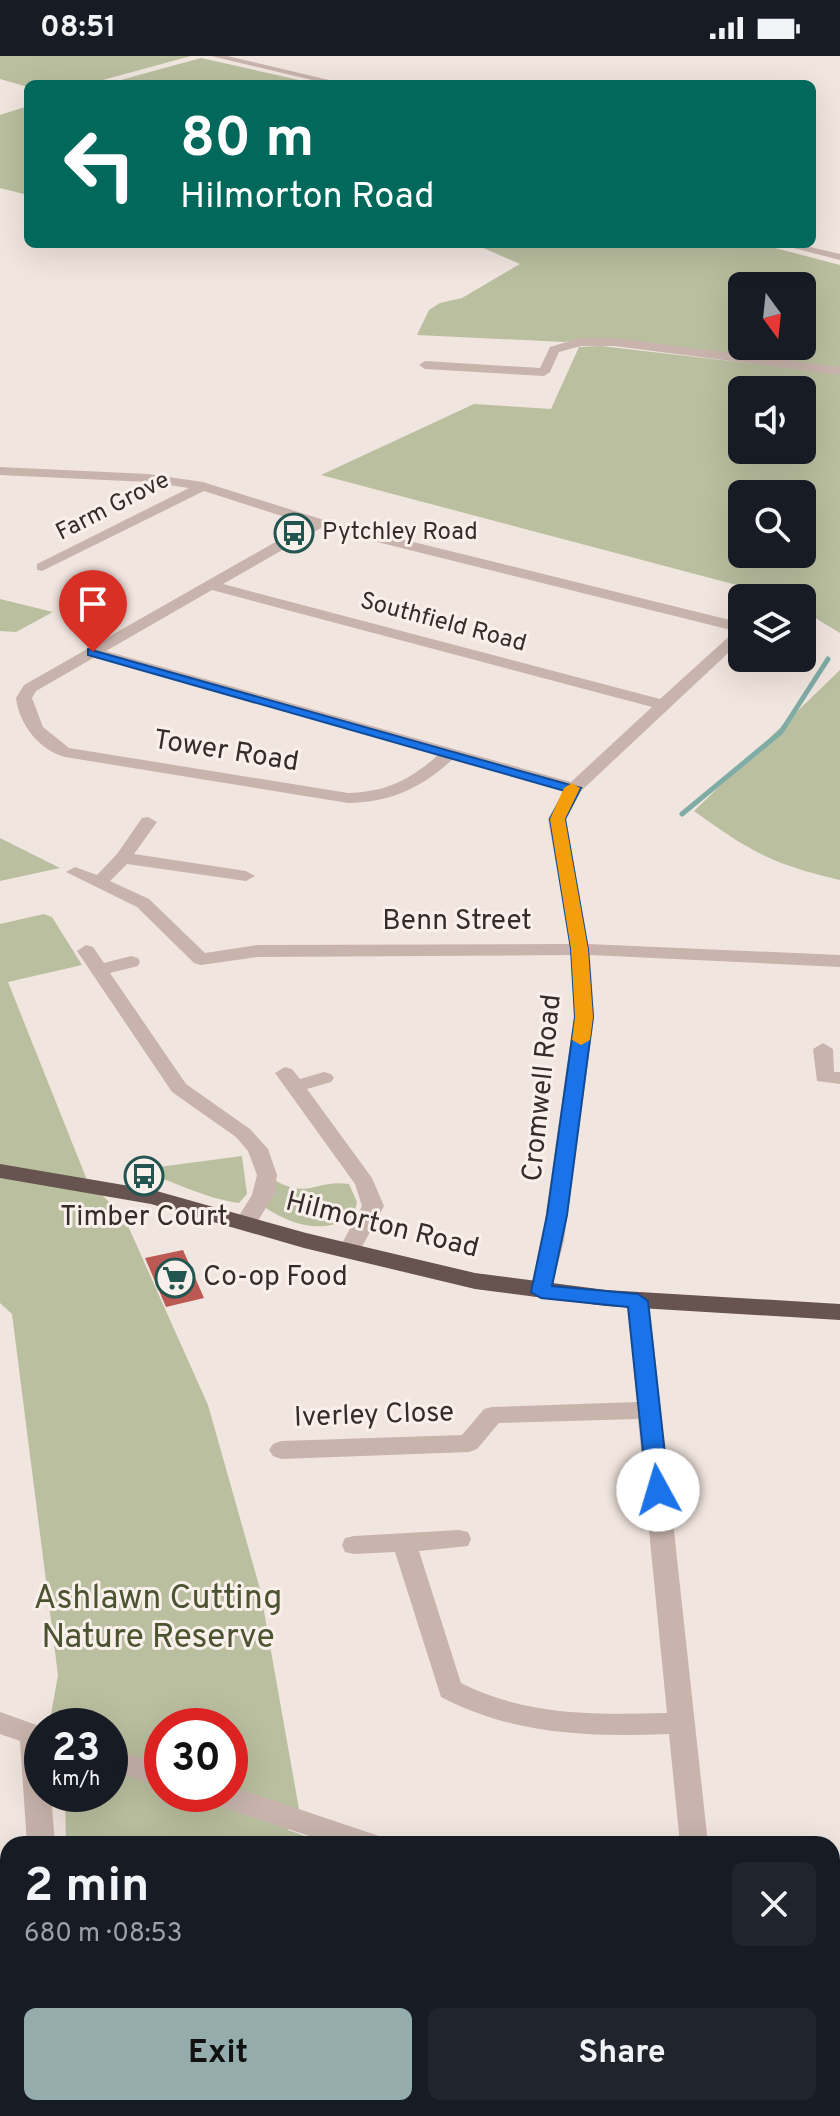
<!DOCTYPE html>
<meta charset="utf-8">
<style>
:root{--surface:#171b24;--page:#20242c;--text:#f1f3f6;--muted:#9ea1a6;--accent:#94acab}
body{margin:0;font-family:Overpass,sans-serif;background:var(--page);color:var(--text);height:100vh;display:flex;flex-direction:column;font-size:30px;white-space:nowrap}
*{box-sizing:border-box;margin:0}
p{font-size:26px;color:var(--muted)}
.icon{flex:none;width:44px;height:44px;fill:none;stroke:currentColor;stroke-width:2;stroke-linecap:round;stroke-linejoin:round}
.map{position:relative;flex:1;overflow:hidden}
.details{position:absolute;left:0px;top:1780px;width:840px;height:280px;display:flex;flex-direction:column;background:var(--surface);border-radius:24px 24px 0 0;box-shadow:0 8px 32px #0002}
.details>*{flex:none}
.hud{position:absolute;left:24px;top:24px;width:792px;height:168px;border-radius:12px;box-shadow:0 8px 32px #0002;background:#00695c;color:#fff;overflow:hidden}
.needle{width:52px;rotate:165deg}
.tools{position:absolute;left:728px;top:216px;display:grid;gap:16px}
.tools a{display:grid;place-items:center;width:88px;height:88px;border-radius:12px;background:var(--surface);box-shadow:0 8px 32px #0002;font-size:40px}
.speed{position:absolute;left:24px;top:1652px;display:flex;gap:16px;font-size:40px;font-weight:700;text-align:center}
.speed>*{display:grid;place-content:center;width:104px;height:104px;border-radius:50%;background:var(--surface);box-shadow:0 8px 32px #0002;line-height:1}
.speed small{font-size:20px;font-weight:400}
.speed .limit{border:12px solid #d22;background:#fff;color:#111}
.pin{position:absolute;display:grid;place-items:center;width:68px;height:68px;color:#fff;margin:-82px -34px;border-radius:50% 50% 50% 0;rotate:-45deg;box-shadow:0 0 8px #0007}
.pin .icon{rotate:45deg}
.me{position:absolute;width:88px;margin:-44px;rotate:354deg;stroke-linejoin:round;filter:drop-shadow(0 0 6px #0008)}
.turn{display:flex;align-items:center;gap:28px;height:168px;padding:0 24px;font-size:36px}
.turn .icon{width:104px;height:104px;stroke-width:2.5}
.turn b{display:block;font-size:56px;line-height:68px}
.round{display:grid;place-items:center;flex:none;width:84px;height:84px;border-radius:12px;background:var(--page)}
.head{display:flex;align-items:center;justify-content:space-between;height:136px;padding:0 24px}
h1{font-size:48px;font-weight:700;line-height:60px}
.action{display:flex;gap:16px;margin-top:auto;padding:16px 24px}
.action a{flex:1;height:92px;border-radius:12px;background:var(--accent);color:#111;font-size:32px;font-weight:700;line-height:92px;text-align:center}
.action a+a{background:var(--page);color:var(--text)}
.status{display:flex;justify-content:space-between;align-items:center;height:56px;padding:0 40px;background:var(--surface);direction:ltr}
.status svg{height:22px;fill:currentColor}
.map>svg:first-child{display:block}
</style>
<div class="status"><b>08:51</b><svg viewBox="0 0 49 12"><path d="M0 12V9h3v3zM5 12V6h3v6zM10 12V3h3v9zM15 12V0h3v12zM26 1h20v11H26zM47 4h2v5h-2z"/></svg></div>
<div class="map">
<svg width="840" height="2060" viewBox="0 0 840 2060">
<rect width="100%" height="100%" fill="#f1e5df"/>
<!-- green -->
<path fill="#babfa0" fill-rule="evenodd" d="M0,0H191L88,28H28V31L0,23Z
M201,2L317,28H106Z
M28,50V139L0,132V59Z
M474,188H760L840,209V312L584,283L564,286L417,279L429,254L440,247L462,242L520,208ZM742,230H802V290H742Z
M601,290L840,318V577L802,554V542H786L321,419L474,348L551,353L579,291ZM742,334H802V394H742ZM742,438H802V498H742Z
M0,543L53,556L16,576L0,575Z
M840,614V824C772,808 751,796 694,755Z
M0,782L60,812L0,825Z
M44,858L52,861L82,909L8,926L87,1124L124,1161L208,1349L260,1533L299,1753L288,1774L327,1788H66L65,1738H110V1670H49L58,1619L12,1258L0,1247V868ZM162,1670H230V1738H162Z
M242,1100L247,1138L239,1147C203,1142 172,1124 136,1114Z
M274,1124C311,1144 314,1123 349,1128L357,1146L354,1159C326,1179 293,1170 266,1152Z
M832,1968L840,1971V2060H68V2052H832Z"/>
<g fill="none" stroke-linecap="round" stroke-linejoin="round">
<!-- stream -->
<path stroke="#80aca6" stroke-width="5" d="M682,758L781,676L828,603"/>
</g>
<!-- building -->
<path fill="#bc5952" d="M183,1194L204,1242L166,1251L145,1202Z"/>
<g fill="none" stroke-linecap="round" stroke-linejoin="round">
<!-- minor -->
<path fill="#c8b4ac" fill-rule="evenodd" d="M211,0H227L346,28H329Z
M778,188H797L840,198V204Z
M580,282H614L840,311V319L614,290H581L559,296L550,316L544,320L425,313L419,309L425,305L540,312L550,291Z
M0,411L148,418L203,426L324,464L742,567V584L581,735L566,763L588,888L840,899V911L590,899L594,961L564,1185L549,1241H533L530,1236L542,1185L574,961L571,899L258,901L201,909L194,907L137,851L66,816L75,811L97,819L117,798L142,762L148,761L157,766L134,798L246,815L255,820L246,825L127,808L110,825L149,843L205,897L258,889L570,888L548,763L564,734L453,703C421,732 392,746 348,747L65,701C39,694 19,668 16,642L24,629L307,468L204,435L42,515L37,514V508L189,432L148,426L0,419ZM321,472L735,575L660,643L223,528ZM212,534L652,651L571,726L106,595ZM95,601L438,699C410,724 386,736 348,737L69,692L43,671L32,642L36,635Z
M86,889L93,891L104,907L131,900L138,902L140,906L138,910L110,917L186,1028L250,1073L268,1093L277,1119L274,1139L254,1171H238L235,1166L252,1139L257,1119L248,1095L236,1081L172,1036L77,895Z
M823,987L833,993L834,1016H840V1028L817,1025L813,993Z
M285,1011L292,1013L300,1023L324,1016L331,1018L334,1022L331,1026L307,1033L372,1122L384,1150L357,1200H341L338,1195L362,1150L355,1128L275,1017Z
M638,1237L646,1240L649,1245L708,1788H680L669,1678C589,1681 514,1679 441,1641L395,1496L354,1498L345,1496L342,1489L345,1482L354,1480L459,1474L468,1476L471,1483L468,1490L419,1495L461,1627C526,1660 596,1659 667,1657L638,1363L499,1367L477,1393L469,1396L281,1403L273,1400L269,1394L273,1388L281,1385L462,1379L484,1353L492,1351L637,1346L627,1245L630,1240Z
M0,1656L42,1671V1738H51L55,1788H27L20,1685L0,1678Z
M110,1692L162,1709V1731L110,1714Z
M230,1730L379,1780L383,1788H333L208,1746L204,1738H230Z
M832,1935L840,1936V1964L832,1961Z
M31,2052H63V2060H31Z"/>
<!-- trunk -->
<path fill="#67534f" fill-rule="evenodd" d="M0,1108L153,1134L306,1177L475,1217L606,1234L840,1248V1264L606,1250L475,1233L304,1192L151,1148L0,1122Z"/>
</g>
<!-- route -->
<path fill="#1a73e8" stroke="#114b97" stroke-width="2" d="M88,593L581,732L565,763L588,893L593,961L567,1159L552,1230L638,1238L648,1245L669,1434L665,1439L658,1442L647,1434L628,1251L541,1242L531,1236L547,1159L575,961L571,893L550,763L565,735L88,599Z"/>
<!-- slow -->
<path fill="#f59e0b" d="M572,727L580,732L565,763L588,893L593,961L590,984L581,989L572,984L575,961L571,893L550,763L564,732Z"/>
<!-- icons -->
<defs>
<g id="bus-ring" transform="scale(2)"><circle r="9.5" fill="#f9f0eb" stroke="#235550" stroke-width="1.5"/><path d="M-5-6H5V4H4V6H2V4H-2V6H-4V4H-5ZM-3.5-4V0h7V-4ZM-3.5 1.2v1.5H-2V1.2ZM2 1.2v1.5H3.5V1.2Z" fill="#235550"/></g>
<g id="supermarket-ring" transform="scale(2)"><circle r="9.5" fill="#f9f0eb" stroke="#235550" stroke-width="1.5"/><path d="M-6-5.5h2.5l.6 2H6L4.5 2H-2.5L-4.4-4H-6ZM-1.5 3.2a1.3 1.3 0 1 0 .1 0ZM3 3.2a1.3 1.3 0 1 0 .1 0Z" fill="#235550"/></g>
</defs>
<g fill-rule="evenodd">
<use href="#bus-ring" x="294" y="477"/>
<use href="#bus-ring" x="144" y="1120"/>
<use href="#supermarket-ring" x="175" y="1222"/>
</g>
<g text-anchor="middle" dominant-baseline="central" stroke-width="6" stroke-linejoin="round" paint-order="stroke">
<!-- far-street labels -->
<g font-size="24" fill="#372c2a" stroke="#f9f0eb">
<text transform="translate(113 451) rotate(-27)">Farm Grove</text>
<text transform="translate(443 567) rotate(15)">Southfield Road</text>
</g>
<!-- far-poi labels -->
<g font-size="24" fill="#372c2a" stroke="#f9f0eb" text-anchor="start">
<text x="322" y="477">Pytchley Road</text>
</g>
<!-- street labels -->
<g font-size="28" fill="#372c2a" stroke="#f9f0eb">
<text transform="translate(226 696) rotate(9)">Tower Road</text>
<text x="457" y="866">Benn Street</text>
<text transform="translate(543 1032) rotate(-84)">Cromwell Road</text>
<text transform="translate(382 1170) rotate(14)">Hilmorton Road</text>
<text transform="translate(374 1360) rotate(-2)">Iverley Close</text>
</g>
<!-- poi labels -->
<g font-size="28" fill="#372c2a" stroke="#f9f0eb">
<text x="144" y="1162">Timber Court</text>
<text x="203" y="1222" text-anchor="start">Co-op Food</text>
</g>
<!-- near-park labels -->
<g font-size="34" fill="#4c5330" stroke="#f9f0eb">
<text x="158" y="1543">Ashlawn Cutting<tspan x="158" dy="39">Nature Reserve</tspan></text>
</g>
</g>
</svg>
<div class="tools">
<a><svg class="needle" viewBox="-14 -14 28 28"><path d="M0-13l5 13h-10z" fill="#e53935"/><path d="M0 13l5-13h-10z" fill="#9ea1a6"/></svg></a>
<a><svg class="icon" aria-label="sound" viewBox="0 0 24 24"><path d="M4 9h4l5-4v14l-5-4H4zM17 9q2 3 0 6"/></svg></a>
<a><svg class="icon" aria-label="search" viewBox="0 0 24 24"><circle cx="10" cy="10" r="6"/><path d="M15 15l6 6"/></svg></a>
<a><svg class="icon" aria-label="layers" viewBox="0 0 24 24"><path d="M12 4l9 5-9 5-9-5zM3 14l9 5 9-5"/></svg></a>
</div>
<div class="speed"><div>23<small>km/h</small></div><div class="limit">30</div></div>
<div class="pin" style="left:93px;top:596px;background:#d93025"><svg class="icon" aria-label="arrive" viewBox="0 0 24 24"><path d="M6 21V4h12l-3 4 3 4H6"/></svg></div>
<svg class="me" style="left:658px;top:1434px" viewBox="-20 -20 40 40"><circle r="19" fill="#fff"/><path d="M0-13L10 11 0 6-10 11z" fill="#1a73e8"/></svg>
<div class="hud">
<div class="turn"><svg class="icon" aria-label="left" viewBox="0 0 24 24"><path d="M17 20v-9H6M10 6l-5 5 5 5"/></svg><div><b>80 m</b>Hilmorton Road</div></div>
</div>
<section class="details">
<div class="head"><div><h1>2 min</h1><p>680 m · 08:53</p></div><a class="round"><svg class="icon" aria-label="close" viewBox="0 0 24 24"><path d="M6 6l12 12M18 6L6 18"/></svg></a></div>
<div class="action"><a>Exit</a><a>Share</a></div>
</section>
</div>
